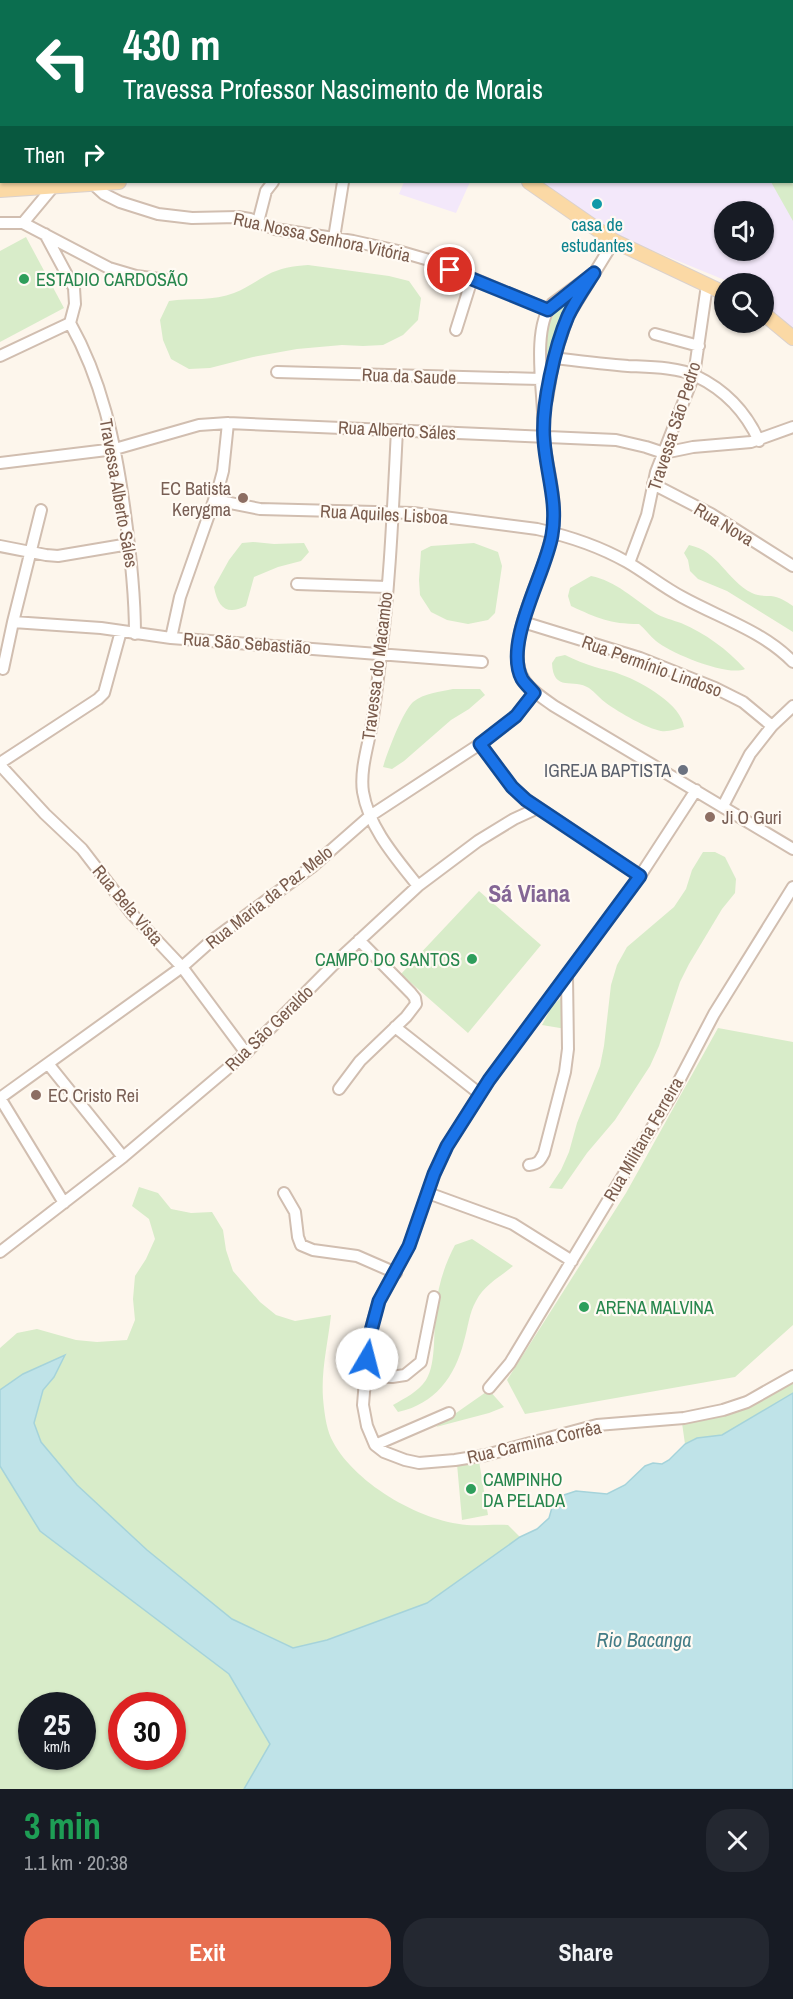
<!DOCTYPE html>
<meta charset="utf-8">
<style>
:root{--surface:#171b24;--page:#242831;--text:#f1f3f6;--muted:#9ea1a6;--accent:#e76f51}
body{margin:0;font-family:"Archivo Narrow",sans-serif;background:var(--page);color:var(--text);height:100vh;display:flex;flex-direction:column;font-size:22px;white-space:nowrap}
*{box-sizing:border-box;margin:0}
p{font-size:20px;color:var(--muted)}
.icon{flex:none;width:33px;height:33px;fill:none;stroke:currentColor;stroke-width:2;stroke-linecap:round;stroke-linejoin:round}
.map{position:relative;height:1789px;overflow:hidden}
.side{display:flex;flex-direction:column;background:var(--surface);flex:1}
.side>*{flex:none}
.hud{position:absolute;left:0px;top:0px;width:794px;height:183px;box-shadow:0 2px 4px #0004;background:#0b6e4f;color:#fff;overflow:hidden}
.buttons{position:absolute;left:714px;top:201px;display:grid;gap:12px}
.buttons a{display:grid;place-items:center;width:60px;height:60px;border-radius:50%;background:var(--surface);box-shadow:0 2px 4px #0004;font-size:30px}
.speed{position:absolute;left:18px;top:1692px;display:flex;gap:12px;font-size:30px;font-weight:700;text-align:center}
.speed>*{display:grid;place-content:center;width:78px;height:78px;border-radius:50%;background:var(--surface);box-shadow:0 2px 4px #0004;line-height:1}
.speed small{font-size:15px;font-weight:400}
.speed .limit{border:9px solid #d22;background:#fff;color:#111}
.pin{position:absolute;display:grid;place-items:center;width:51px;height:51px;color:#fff;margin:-26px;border:3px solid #fff;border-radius:50%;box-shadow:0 2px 6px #0007}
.me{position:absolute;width:66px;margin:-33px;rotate:8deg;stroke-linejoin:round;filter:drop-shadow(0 0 4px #0008)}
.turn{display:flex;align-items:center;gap:21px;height:126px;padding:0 24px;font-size:27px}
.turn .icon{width:78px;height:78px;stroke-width:2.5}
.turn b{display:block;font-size:42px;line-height:51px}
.then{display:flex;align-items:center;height:57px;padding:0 24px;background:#0003;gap:12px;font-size:22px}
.round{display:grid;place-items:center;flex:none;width:63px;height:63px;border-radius:24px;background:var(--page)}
.summary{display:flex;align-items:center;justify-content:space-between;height:102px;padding:0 24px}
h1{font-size:36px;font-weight:700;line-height:45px;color:#1e9e55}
.button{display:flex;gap:12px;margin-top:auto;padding:12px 24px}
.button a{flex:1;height:69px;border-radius:24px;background:var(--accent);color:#fff;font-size:24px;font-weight:700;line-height:69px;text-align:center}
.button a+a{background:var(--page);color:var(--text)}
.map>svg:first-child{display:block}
</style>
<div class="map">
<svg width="793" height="1789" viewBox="0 0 793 1789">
<rect width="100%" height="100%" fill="#fdf6ec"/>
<!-- education -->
<path fill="#f3e8fa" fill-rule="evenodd" d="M0,0H793V340L764,312V284L732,283L622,238L542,182H792V2H2V182H55L0,183ZM724,212H764V250H724Z
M404,182H470L456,213L399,194Z"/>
<!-- green -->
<path fill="#d8ecc9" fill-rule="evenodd" d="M64,0H287L286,2H64Z
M793,7V221L771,182H792Z
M26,237L64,308L0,342V251Z
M308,265L389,276L409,281L421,298L418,320L403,335L383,345L363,346L342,345L297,349L253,357L210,368L189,369L171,359L163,340L160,320L169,301C190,298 214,301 234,293C247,288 256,281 267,275C280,268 293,266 308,265Z
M569,300L547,373H545C543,364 545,358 546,349C548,323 548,317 569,300Z
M253,542L274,544L304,543L309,552L301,561L278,567L254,577L246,606C226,616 218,607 214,587L229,560L242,543Z
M474,543L498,552L502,566L495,613L488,620L468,624L447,620L431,612L420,595L419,580L421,551L431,546Z
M689,545C719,551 726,580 752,593C758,596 765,596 771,596C779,597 786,601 793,606V632L727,591L698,579L690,571L688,560L684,553Z
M591,576C616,581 634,599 655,613C663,618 673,620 681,623C706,634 727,649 745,669C728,677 670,653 656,641C650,636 645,629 639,624C610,624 597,618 571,606L568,596L570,588Z
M565,655C575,660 585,664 595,667C604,670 614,671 622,675C642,682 682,705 684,727C677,729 669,732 661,731C646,728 620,713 606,703C600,699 595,692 589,688C574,678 553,693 552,663L556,657Z
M453,689H480L485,695L469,709L451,720L404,761L392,769L383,767C387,753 403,711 413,702C424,693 440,692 453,689Z
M703,852H715L725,857L736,879L735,893L722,909L689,964L680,982L659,1046L650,1066L615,1120L587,1153L562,1189L549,1188L561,1170L569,1152L577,1123L600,1066L604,1046L611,985L617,965L627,947L674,907L686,889L692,870Z
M479,891L541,945L468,1033L401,974Z
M570,990L566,1029L542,1025L552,1006Z
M718,1028L793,1042V1325L735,1377L525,1414L507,1380L626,1193Z
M139,1187L158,1193L171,1209L191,1213L212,1212L223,1230L226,1250L233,1271L260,1302L276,1315L295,1321L331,1315C328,1343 321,1370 323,1398C324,1410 326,1427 331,1438C352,1482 419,1521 467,1525C480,1526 494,1524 508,1525L520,1537L427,1603L327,1640L293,1648L232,1619L147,1550L77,1485L41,1442L34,1423L43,1390L54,1377L0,1390V1348L17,1333L37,1329L76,1340L97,1342L127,1340L135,1320L133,1299L135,1276L146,1259L155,1239L149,1219L132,1206Z
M472,1239L513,1266C500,1277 484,1285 476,1301C469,1313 468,1328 464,1341C455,1377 435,1404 398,1412L393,1405C405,1398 418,1392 426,1380C437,1363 433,1327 436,1307C438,1285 445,1264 455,1245Z
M793,1380V1393L722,1435L697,1438L685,1444L682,1423Z
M489,1390L504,1407L489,1413L436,1427Z
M479,1461L488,1515L462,1520L457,1464Z
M0,1466L40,1531L229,1674L270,1744L244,1789H0ZM32,1706H82V1756H32ZM122,1706H172V1756H122Z"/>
<!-- water -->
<path fill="#bfe3e8" stroke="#a5d3da" stroke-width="1.5" d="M0,0L9,1L2,2V89L0,95Z
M65,1355L54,1377L43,1390L34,1423L41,1442L77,1485L147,1550L232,1619L293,1648L327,1640L427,1603L520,1537L537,1529L549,1518L553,1504L564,1495L576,1491L607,1494L625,1485L645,1466L653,1463L662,1464L669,1460L685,1444L697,1438L722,1435L793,1393V1789H244L270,1744L229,1674L40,1531L0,1466V1390L23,1374Z"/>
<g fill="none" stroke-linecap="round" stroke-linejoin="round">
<!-- minor casing -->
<g stroke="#d1beb0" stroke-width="14">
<path id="minor" d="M567,0L568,2
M580,0L581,2
M338,2V0
M758,2L762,0
M790,2L793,0
M0,171H2
M93,184L104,194L120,202L158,214L192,218L238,217L250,219L275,229L353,241L398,251L429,260L548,310
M258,222L266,191L273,182
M0,223H23L53,187
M23,223L109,268L136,276L167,280
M45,234L74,288L75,304L70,323
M334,238L343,182
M594,273L552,304C533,326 542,384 543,412C543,424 543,436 545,448C548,469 554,490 554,512C554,564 514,612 518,662C520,684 537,694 554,706L793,849
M70,323C102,380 115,442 124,506C130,549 135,591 135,634
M456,330L472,279
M655,334L699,346
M0,356L70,323
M554,358C579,361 603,364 628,366C648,367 678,367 696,376C725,390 746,412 759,441
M277,372L541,379
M547,399L554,358L568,316L614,241
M397,430C393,507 390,585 380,662C377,684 375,707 371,729C367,749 360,772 363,792C369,828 396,858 418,886
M0,463L115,449L199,425L228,423L616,440L646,447L664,453L693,447L751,442L793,427
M653,484L711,514L793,566
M215,500L260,509L413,513L537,529C568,536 599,546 627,562C646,573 663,587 682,597C720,618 763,631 793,662
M0,546L46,555L58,556L129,544
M629,563L647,515L656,472L694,375L707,285
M297,584L387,587
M13,622L101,628L171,638L482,662
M523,622L640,658L715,688L743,702L772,726
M171,638L180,597L219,486L223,471L228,423
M3,669L13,622L41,510
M480,744L512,787L527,800L640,876
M0,763L98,699L104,693L121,631
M0,765L45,814L82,849L132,914L182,967L246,1053
M696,790L640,876L489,1080L447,1146L434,1174L409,1246L379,1301L373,1321L368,1342L363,1405L367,1426L375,1445L384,1452L405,1460L419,1463L455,1460L486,1455L597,1425L684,1418L723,1410L747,1402L793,1376
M723,806L750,754L772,726L793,706
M395,1027L480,1094
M49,1065L123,1157
M339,1089L360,1061L406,1017L416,1004L415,998L411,993L359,940
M0,1098L182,967L210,942L313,866L370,816L480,744L516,716L534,693
M0,1098L64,1203
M529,1165C538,1164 540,1161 544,1153L565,1072L568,1049L567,976
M284,1193L295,1212L298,1237L301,1245L313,1250L357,1256L396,1273
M428,1193L513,1224L572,1261
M0,1252L123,1157L246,1053L337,961L418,886L478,841L514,819L538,808
M366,1376L392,1377L405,1375L421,1362L434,1297
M489,1388L510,1363L671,1096L714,1014L793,887
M375,1445L449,1413"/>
</g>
<!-- major casing -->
<g stroke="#dad1cd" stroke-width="16">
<path id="major" d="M529,182L614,241L724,293
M0,190L119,182
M764,314L793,338"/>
</g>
<!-- minor -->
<use href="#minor" stroke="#fff" stroke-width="10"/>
<!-- major -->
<use href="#major" stroke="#fbd9a5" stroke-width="14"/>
</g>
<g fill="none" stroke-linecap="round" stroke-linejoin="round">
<!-- route casing -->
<g stroke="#114b97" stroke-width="15">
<path id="route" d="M367,1359L368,1342L379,1301L409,1246L434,1174L447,1146L489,1080L640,876L526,800L512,787L480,744L516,716L534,693C530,688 525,684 522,679C503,643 546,573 552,535C558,502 546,472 544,440C541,407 555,346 568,316C575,301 585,287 594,273L548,310L450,270"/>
</g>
<!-- route -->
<use href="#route" stroke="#1a73e8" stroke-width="10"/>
</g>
<!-- markers -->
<circle fill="#0f9aa8" stroke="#fffaf3" stroke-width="2" cx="597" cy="204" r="6"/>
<g fill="#2e9e5b" stroke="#fffaf3" stroke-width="2">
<circle cx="24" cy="279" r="6"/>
<circle cx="472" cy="959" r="6"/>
<circle cx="584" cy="1307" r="6"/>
<circle cx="471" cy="1489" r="6"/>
</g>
<g fill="#8d6e63" stroke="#fffaf3" stroke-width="2">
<circle cx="243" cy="498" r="6"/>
<circle cx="710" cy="817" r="6"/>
<circle cx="36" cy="1095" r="6"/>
</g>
<circle fill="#6b7280" stroke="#fffaf3" stroke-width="2" cx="683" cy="770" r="6"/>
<g text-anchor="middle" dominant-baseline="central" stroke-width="4.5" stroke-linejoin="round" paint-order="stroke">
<!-- culture labels -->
<g font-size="18" fill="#0d838f" stroke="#fffaf3">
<text x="597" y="224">casa de<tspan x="597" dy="21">estudantes</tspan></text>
</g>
<!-- street labels -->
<g font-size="18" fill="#7a5c4d" stroke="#fffaf3">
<text transform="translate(322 237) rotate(12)">Rua Nossa Senhora Vitória</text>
<text transform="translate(409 376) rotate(2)">Rua da Saude</text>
<text transform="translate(674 426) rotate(-72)">Travessa São Pedro</text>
<text transform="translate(397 430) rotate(3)">Rua Alberto Sáles</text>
<text transform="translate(119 493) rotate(80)">Travessa Alberto Sáles</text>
<text transform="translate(384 514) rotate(3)">Rua Aquiles Lisboa</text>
<text transform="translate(724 524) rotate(31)">Rua Nova</text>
<text transform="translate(247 643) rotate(4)">Rua São Sebastião</text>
<text transform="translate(377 666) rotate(-83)">Travessa do Macambo</text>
<text transform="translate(652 666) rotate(20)">Rua Permínio Lindoso</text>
<text transform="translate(269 897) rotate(-38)">Rua Maria da Paz Melo</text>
<text transform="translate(128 905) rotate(50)">Rua Bela Vista</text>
<text transform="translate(269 1028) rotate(-44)">Rua São Geraldo</text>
<text transform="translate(643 1139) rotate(-60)">Rua Militana Ferreira</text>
<text transform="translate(534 1442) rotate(-13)">Rua Carmina Corrêa</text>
</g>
<!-- leisure labels -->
<g font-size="18" fill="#27864d" stroke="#fffaf3" text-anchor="start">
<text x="36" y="279">ESTADIO CARDOSÃO</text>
<text x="460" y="959" text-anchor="end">CAMPO DO SANTOS</text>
<text x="596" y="1307">ARENA MALVINA</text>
<text x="483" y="1479">CAMPINHO<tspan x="483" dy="21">DA PELADA</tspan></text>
</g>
<!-- education labels -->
<g font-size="18" fill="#785e54" stroke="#fffaf3" text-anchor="start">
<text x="231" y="488" text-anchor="end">EC Batista<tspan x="231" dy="21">Kerygma</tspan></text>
<text x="722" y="817">Ji O Guri</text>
<text x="48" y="1095">EC Cristo Rei</text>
</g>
<!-- worship labels -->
<g font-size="18" fill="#5b616d" stroke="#fffaf3" text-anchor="end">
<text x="671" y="770">IGREJA BAPTISTA</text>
</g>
<!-- water labels -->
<g font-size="20" font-style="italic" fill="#437c86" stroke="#fffaf3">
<text x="644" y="1639">Rio Bacanga</text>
</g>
<!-- district labels -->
<g font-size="24" font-weight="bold" fill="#846695" stroke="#fffaf3">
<text x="529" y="893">Sá Viana</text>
</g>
</g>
</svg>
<div class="buttons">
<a><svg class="icon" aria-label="sound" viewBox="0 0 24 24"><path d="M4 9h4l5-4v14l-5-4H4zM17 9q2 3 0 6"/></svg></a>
<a><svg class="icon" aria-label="search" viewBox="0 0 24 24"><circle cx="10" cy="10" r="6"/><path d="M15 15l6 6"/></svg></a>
</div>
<div class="speed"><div>25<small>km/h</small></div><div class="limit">30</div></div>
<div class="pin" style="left:450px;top:270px;background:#d93025"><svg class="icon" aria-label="arrive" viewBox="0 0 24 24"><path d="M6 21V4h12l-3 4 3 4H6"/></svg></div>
<svg class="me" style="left:367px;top:1359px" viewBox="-20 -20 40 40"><circle r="19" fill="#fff"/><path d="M0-13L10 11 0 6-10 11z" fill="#1a73e8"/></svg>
<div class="hud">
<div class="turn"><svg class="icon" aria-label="left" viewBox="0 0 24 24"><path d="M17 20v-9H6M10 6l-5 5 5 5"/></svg><div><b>430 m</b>Travessa Professor Nascimento de Morais</div></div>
<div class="then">Then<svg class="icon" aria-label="right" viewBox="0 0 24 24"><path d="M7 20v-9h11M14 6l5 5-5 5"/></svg></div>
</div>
</div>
<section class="side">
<div class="summary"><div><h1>3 min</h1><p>1.1 km · 20:38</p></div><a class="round"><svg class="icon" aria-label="close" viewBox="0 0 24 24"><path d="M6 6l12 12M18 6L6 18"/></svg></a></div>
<div class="button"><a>Exit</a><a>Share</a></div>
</section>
